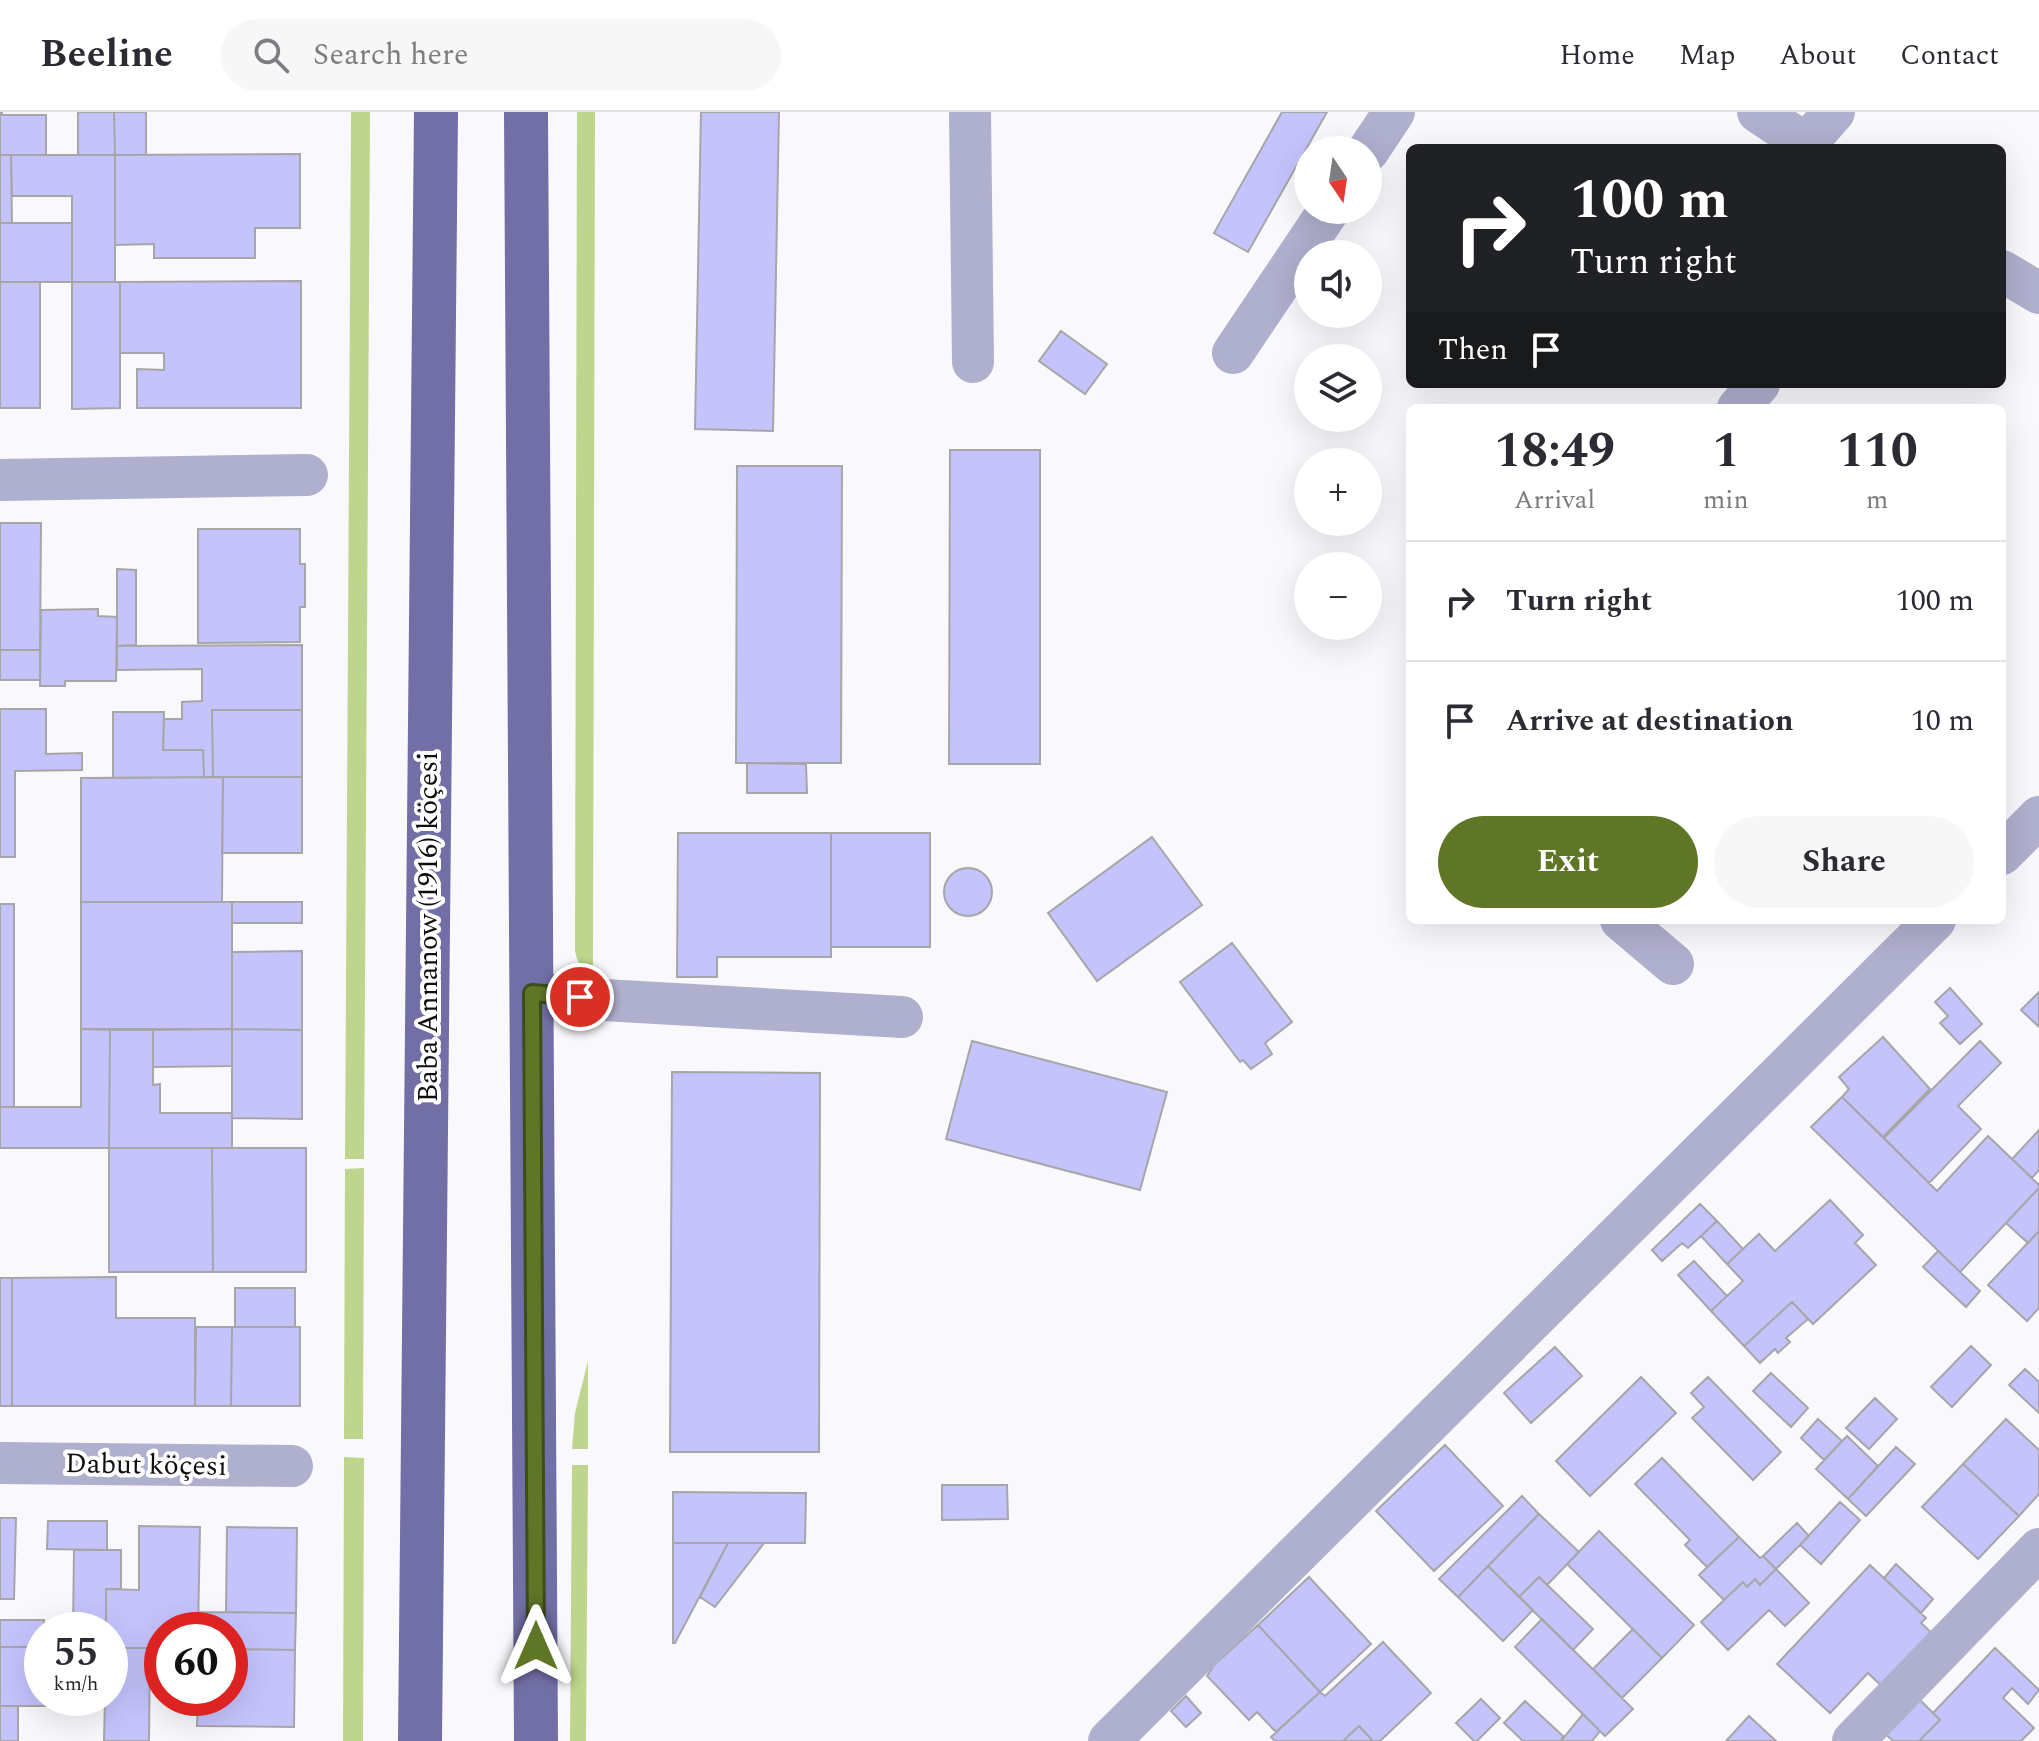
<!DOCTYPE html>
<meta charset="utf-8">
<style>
:root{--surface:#fff;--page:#f7f7f7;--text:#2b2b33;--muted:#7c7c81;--line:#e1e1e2;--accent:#607627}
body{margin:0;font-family:Spectral,serif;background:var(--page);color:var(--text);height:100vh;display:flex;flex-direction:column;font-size:30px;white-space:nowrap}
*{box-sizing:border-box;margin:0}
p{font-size:26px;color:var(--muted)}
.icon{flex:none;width:44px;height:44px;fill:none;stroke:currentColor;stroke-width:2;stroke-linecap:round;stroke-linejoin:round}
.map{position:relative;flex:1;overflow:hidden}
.drawer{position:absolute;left:1406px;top:292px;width:600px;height:520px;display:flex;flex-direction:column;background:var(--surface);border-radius:12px;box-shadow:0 8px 32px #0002}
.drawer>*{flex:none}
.hud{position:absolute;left:1406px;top:32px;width:600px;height:244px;border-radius:12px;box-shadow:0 8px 32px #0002;background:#202124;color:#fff;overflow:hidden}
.needle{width:52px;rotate:167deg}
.fabs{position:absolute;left:1294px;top:24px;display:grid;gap:16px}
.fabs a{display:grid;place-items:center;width:88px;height:88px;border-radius:50%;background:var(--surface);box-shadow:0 8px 32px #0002;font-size:40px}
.speed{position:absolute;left:24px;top:1500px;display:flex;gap:16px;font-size:40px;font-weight:700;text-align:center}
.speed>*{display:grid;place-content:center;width:104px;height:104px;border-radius:50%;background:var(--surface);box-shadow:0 8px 32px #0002;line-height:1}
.speed small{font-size:20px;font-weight:400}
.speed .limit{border:12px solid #d22;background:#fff;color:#111}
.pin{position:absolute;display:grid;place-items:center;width:68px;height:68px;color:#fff;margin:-34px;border:4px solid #fff;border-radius:50%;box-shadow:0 2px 8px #0007}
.me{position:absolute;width:88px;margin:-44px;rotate:0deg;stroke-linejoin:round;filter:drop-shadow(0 0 6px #0008)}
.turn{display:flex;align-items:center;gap:28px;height:168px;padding:0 32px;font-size:36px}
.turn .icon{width:104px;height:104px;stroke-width:2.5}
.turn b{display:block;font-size:56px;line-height:68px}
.then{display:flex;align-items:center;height:76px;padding:0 32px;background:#0003;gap:16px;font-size:30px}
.eta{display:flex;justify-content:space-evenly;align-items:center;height:136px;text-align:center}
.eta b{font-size:48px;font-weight:700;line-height:56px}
.action{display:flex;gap:16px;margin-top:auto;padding:16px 32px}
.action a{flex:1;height:92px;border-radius:48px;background:var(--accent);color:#fff;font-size:32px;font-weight:700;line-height:92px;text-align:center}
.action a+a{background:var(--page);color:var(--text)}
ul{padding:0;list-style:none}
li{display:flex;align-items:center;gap:24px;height:120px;padding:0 32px;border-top:2px solid var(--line)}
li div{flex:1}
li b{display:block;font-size:30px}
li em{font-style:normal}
header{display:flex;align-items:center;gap:48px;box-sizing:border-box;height:112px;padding:0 40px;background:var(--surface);border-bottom:2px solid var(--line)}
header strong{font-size:38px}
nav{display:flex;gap:44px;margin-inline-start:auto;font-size:28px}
.search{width:560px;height:72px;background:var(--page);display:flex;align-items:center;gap:20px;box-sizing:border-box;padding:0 28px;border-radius:44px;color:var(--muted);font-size:30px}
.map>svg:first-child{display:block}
</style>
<header>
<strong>Beeline</strong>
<div class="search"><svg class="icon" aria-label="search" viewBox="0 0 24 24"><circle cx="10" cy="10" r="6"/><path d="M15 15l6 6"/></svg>Search here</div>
<nav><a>Home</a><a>Map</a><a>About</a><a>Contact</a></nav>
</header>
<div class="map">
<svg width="2039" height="1629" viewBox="0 0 2039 1629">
<rect width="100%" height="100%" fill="#f9f9fd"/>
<!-- green -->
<path fill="#bdd58c" d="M351,0H370L364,1047H345Z
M577,0H595L593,855C579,855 577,850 575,838Z
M364,1056L363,1327H344L345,1057Z
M588,1249V1337H572L575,1301Z
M344,1345L364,1346L363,1629H343Z
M572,1353H588L586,1629H570Z"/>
<!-- building -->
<path fill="#c4c3fc" stroke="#a6a6a9" stroke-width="2" d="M0,0H2V3H46V43H0Z
M78,0H114L115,43H78Z
M114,0H146V43H115Z
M701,0H779L773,319L695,317Z
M1282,0H1327L1248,140L1214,121Z
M300,42V116H255V146H154V132L115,133V43Z
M0,43H11L12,111H0Z
M11,43H115V170H72V84H12Z
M0,111H72V170H0Z
M301,169V296H137V257L164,258V241H120V170Z
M0,170H40V296H0Z
M72,170H120V296L72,297Z
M1061,219L1107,252L1085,282L1039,249Z
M950,338H1040V652H949Z
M737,354H842L841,651H736Z
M0,411H41L40,538H0Z
M198,417H300V452H305V495H300V530L198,531Z
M117,457L136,458V533L117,534Z
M98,497V504L117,505L116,569H65V574H40L41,498Z
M302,533V598H212L213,665H204L203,638H163L164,607H182V590L202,589V557L117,558V534Z
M0,538H40V568H0Z
M0,597H46V642L82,641V658L15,659V745H0Z
M212,598H302V665H213Z
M113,600H164L163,638H203L204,665L113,666Z
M747,651L806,652L807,681H747Z
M223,665H302V741H222Z
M223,665L222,790H81V666Z
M678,721H831V845H717V865H677Z
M831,721H930V835H831Z
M1152,725L1202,793L1097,869L1048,801Z
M944 780a24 24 0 1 1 48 0a24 24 0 1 1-48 0Z
M81,790H232V917H81Z
M232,790H302V811H232Z
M0,792H14V995H0Z
M1232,831L1292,910L1265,931L1272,942L1251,957L1243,948L1240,950L1180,870Z
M302,839V918L232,917V840Z
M1950,876L1982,912L1960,932L1940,911L1948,904L1935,890Z
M2039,880V915L2021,898Z
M81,917L110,918L109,1036H0V995H81Z
M232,917L302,918V1007L232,1006Z
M232,917V954L153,955V918Z
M110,918H153V973L160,972V1001H232V1036H109Z
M1883,925L1930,977L1883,1025L1842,985L1849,977L1839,965Z
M972,929L1167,980L1140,1078L946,1027Z
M1980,929L2001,951L1958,994L1981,1017L1929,1071L1884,1026Z
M672,960L820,961L819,1340H670Z
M1842,985L1937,1079L1988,1024L2039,1073V1076L1960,1160L1811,1015Z
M2039,1018V1058L2032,1066L2012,1047Z
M109,1036H212L213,1160H109Z
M212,1036H306V1160H213Z
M2039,1076V1119L2028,1131L2006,1111Z
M1830,1088L1863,1123L1855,1131L1876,1153L1813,1212L1792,1190L1744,1234L1711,1199L1743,1169L1727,1152L1759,1122L1775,1139Z
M1700,1092L1717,1109L1688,1136L1682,1131L1662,1149L1652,1138Z
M1717,1109L1743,1137L1727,1152L1701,1124Z
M2039,1119V1196L2027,1209L1988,1173Z
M1938,1139L1980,1179L1966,1195L1923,1155Z
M1694,1149L1727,1184L1711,1199L1678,1163Z
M116,1165V1206H195V1294H12V1166Z
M0,1166H12V1294H0Z
M235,1176H295V1215H235Z
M1792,1190L1808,1207L1786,1226L1790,1230L1778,1241L1775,1237L1760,1251L1744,1234Z
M196,1215H232L231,1294H195Z
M232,1215H300V1294H231Z
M1971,1234L1991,1253L1952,1295L1931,1275Z
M1555,1235L1582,1264L1531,1311L1504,1281Z
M2025,1257L2039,1270V1301L2009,1273Z
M1771,1261L1808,1296L1791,1315L1753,1279Z
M1641,1265L1676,1301L1590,1384L1556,1349Z
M1708,1265L1781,1340L1753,1368L1692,1306L1704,1295L1691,1281Z
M1875,1286L1897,1307L1869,1337L1846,1316Z
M1818,1307L1842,1329L1824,1348L1801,1326Z
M2006,1307L2039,1338V1382L2019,1404L1963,1352Z
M1847,1324L1878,1354L1848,1387L1816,1357Z
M1445,1333L1503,1394L1434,1459L1376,1399Z
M1896,1335L1915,1352L1866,1404L1848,1387Z
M1662,1346L1739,1425L1707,1455L1685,1433L1690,1428L1635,1372Z
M1963,1352L2019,1404L1978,1447L1922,1395Z
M942,1373H1007L1008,1407L942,1408Z
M673,1380L806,1381L805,1431H673Z
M1522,1384L1539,1402L1458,1485L1439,1467Z
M1840,1390L1860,1408L1821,1452L1800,1433Z
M1539,1402L1579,1440L1547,1473L1539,1465L1519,1485L1488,1454Z
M0,1406H16L14,1487H0Z
M48,1409H107V1438L47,1437Z
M1797,1411L1809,1424L1776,1457L1763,1444Z
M139,1414L200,1415L198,1518H162V1536H110V1518H106V1477L139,1478Z
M227,1415L297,1416L296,1501L226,1500Z
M1599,1419L1694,1513L1662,1546L1567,1452Z
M1739,1425L1760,1446L1763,1444L1776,1457L1760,1473L1755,1467L1747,1475L1743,1470L1724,1488L1699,1463Z
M673,1431H728L675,1531H673Z
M728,1431H764L715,1495L700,1485Z
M74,1438H121V1477H106V1518H73Z
M1896,1452L1933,1487L1921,1501L1884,1466Z
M1870,1453L1926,1506L1921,1511L1937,1526L1887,1579L1868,1561L1830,1601L1777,1552Z
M1488,1454L1533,1498L1503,1529L1458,1485Z
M1776,1457L1809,1491L1785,1514L1769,1498L1728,1538L1701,1510L1743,1470L1747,1475L1755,1467L1760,1473Z
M1309,1465L1371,1532L1320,1580L1258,1513Z
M1539,1465L1593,1517L1573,1538L1519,1485Z
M199,1500L296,1501L295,1538L230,1537V1518H198Z
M1542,1507L1633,1597L1605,1624L1515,1535Z
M0,1508H44L42,1535H0Z
M1258,1513L1320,1580L1276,1620L1257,1600L1249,1608L1207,1564L1214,1553Z
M1633,1517L1662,1546L1622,1586L1593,1557Z
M1383,1530L1431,1581L1380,1629H1373L1359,1614L1343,1629H1275L1271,1625L1320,1580L1325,1584Z
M0,1535H42V1586H66V1594H0Z
M110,1536H150L149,1629H104L105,1586H110Z
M1995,1536L2039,1578L2028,1592L2012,1576L2003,1586L2034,1616L2021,1629H1919L1940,1608L1933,1601Z
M230,1537L295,1538L294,1615L197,1614L198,1586H230Z
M1915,1583L1940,1608L1919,1629H1893L1881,1618Z
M1186,1584L1201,1601L1186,1615L1171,1599Z
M1481,1587L1500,1606L1477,1629H1474L1456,1611Z
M1525,1589L1563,1624L1561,1629H1523L1504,1611Z
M0,1594H18V1629H0Z
M1583,1602L1600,1619L1592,1629H1561Z
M1749,1604L1776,1629H1726Z
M1359,1614L1373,1629H1343Z"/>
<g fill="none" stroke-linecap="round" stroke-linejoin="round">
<!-- minor -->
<path stroke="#afafce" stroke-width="42" d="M970,0L973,250
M1758,0L1812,36
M1806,32L1834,0
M1368,39L1394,0
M2002,159L2039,181
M1233,241L1329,98
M1738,296L1759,272
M0,368L307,363
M2002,742L2039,705
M1621,808L1673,852
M532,881L604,888L902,905
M0,1351L292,1354
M1109,1629L1935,808
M1853,1629L2039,1437"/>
<!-- major -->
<path stroke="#726fa6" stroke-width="44" d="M526,0L536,1629
M420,1629L436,0"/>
</g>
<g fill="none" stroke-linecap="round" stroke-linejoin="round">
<!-- route casing -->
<g stroke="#3e4d19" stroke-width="20">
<path id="route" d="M536,1534L532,881L580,885"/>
</g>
<!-- route -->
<use href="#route" stroke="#607627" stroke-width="14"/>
</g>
<g text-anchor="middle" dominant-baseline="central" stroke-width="8" stroke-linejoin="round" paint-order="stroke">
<!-- street labels -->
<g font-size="28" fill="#0e0e0f" stroke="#fff">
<text transform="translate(428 815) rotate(-90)">Baba Annanow (1916) köçesi</text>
<text transform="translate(146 1353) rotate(1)">Dabut köçesi</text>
</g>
</g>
</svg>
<div class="fabs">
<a><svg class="needle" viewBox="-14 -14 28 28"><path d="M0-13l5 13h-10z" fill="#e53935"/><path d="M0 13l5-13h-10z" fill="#7c7c81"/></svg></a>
<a><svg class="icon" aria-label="sound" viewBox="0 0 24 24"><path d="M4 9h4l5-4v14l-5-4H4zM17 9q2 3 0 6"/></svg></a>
<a><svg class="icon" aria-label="layers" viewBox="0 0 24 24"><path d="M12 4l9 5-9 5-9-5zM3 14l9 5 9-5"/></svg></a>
<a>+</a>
<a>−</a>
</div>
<div class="speed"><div>55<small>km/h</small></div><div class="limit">60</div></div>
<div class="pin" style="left:580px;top:885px;background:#d93025"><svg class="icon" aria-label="arrive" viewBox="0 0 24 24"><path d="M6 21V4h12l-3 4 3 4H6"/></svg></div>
<svg class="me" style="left:536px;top:1534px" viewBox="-20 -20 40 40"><path d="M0-17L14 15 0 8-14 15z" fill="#607627" stroke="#fff" stroke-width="4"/></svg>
<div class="hud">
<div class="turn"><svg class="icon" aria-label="right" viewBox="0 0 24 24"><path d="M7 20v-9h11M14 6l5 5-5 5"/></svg><div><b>100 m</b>Turn right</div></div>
<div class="then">Then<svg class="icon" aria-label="arrive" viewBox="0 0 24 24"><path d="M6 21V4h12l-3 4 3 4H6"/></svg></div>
</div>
<section class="drawer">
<div class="eta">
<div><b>18:49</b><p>Arrival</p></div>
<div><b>1</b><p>min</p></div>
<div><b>110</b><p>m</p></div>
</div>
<ul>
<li><svg class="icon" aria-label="right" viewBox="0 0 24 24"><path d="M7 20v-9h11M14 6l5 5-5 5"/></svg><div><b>Turn right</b></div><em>100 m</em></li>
<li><svg class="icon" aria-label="arrive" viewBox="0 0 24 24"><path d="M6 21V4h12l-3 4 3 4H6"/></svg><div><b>Arrive at destination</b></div><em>10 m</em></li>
</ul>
<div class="action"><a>Exit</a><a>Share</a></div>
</section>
</div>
